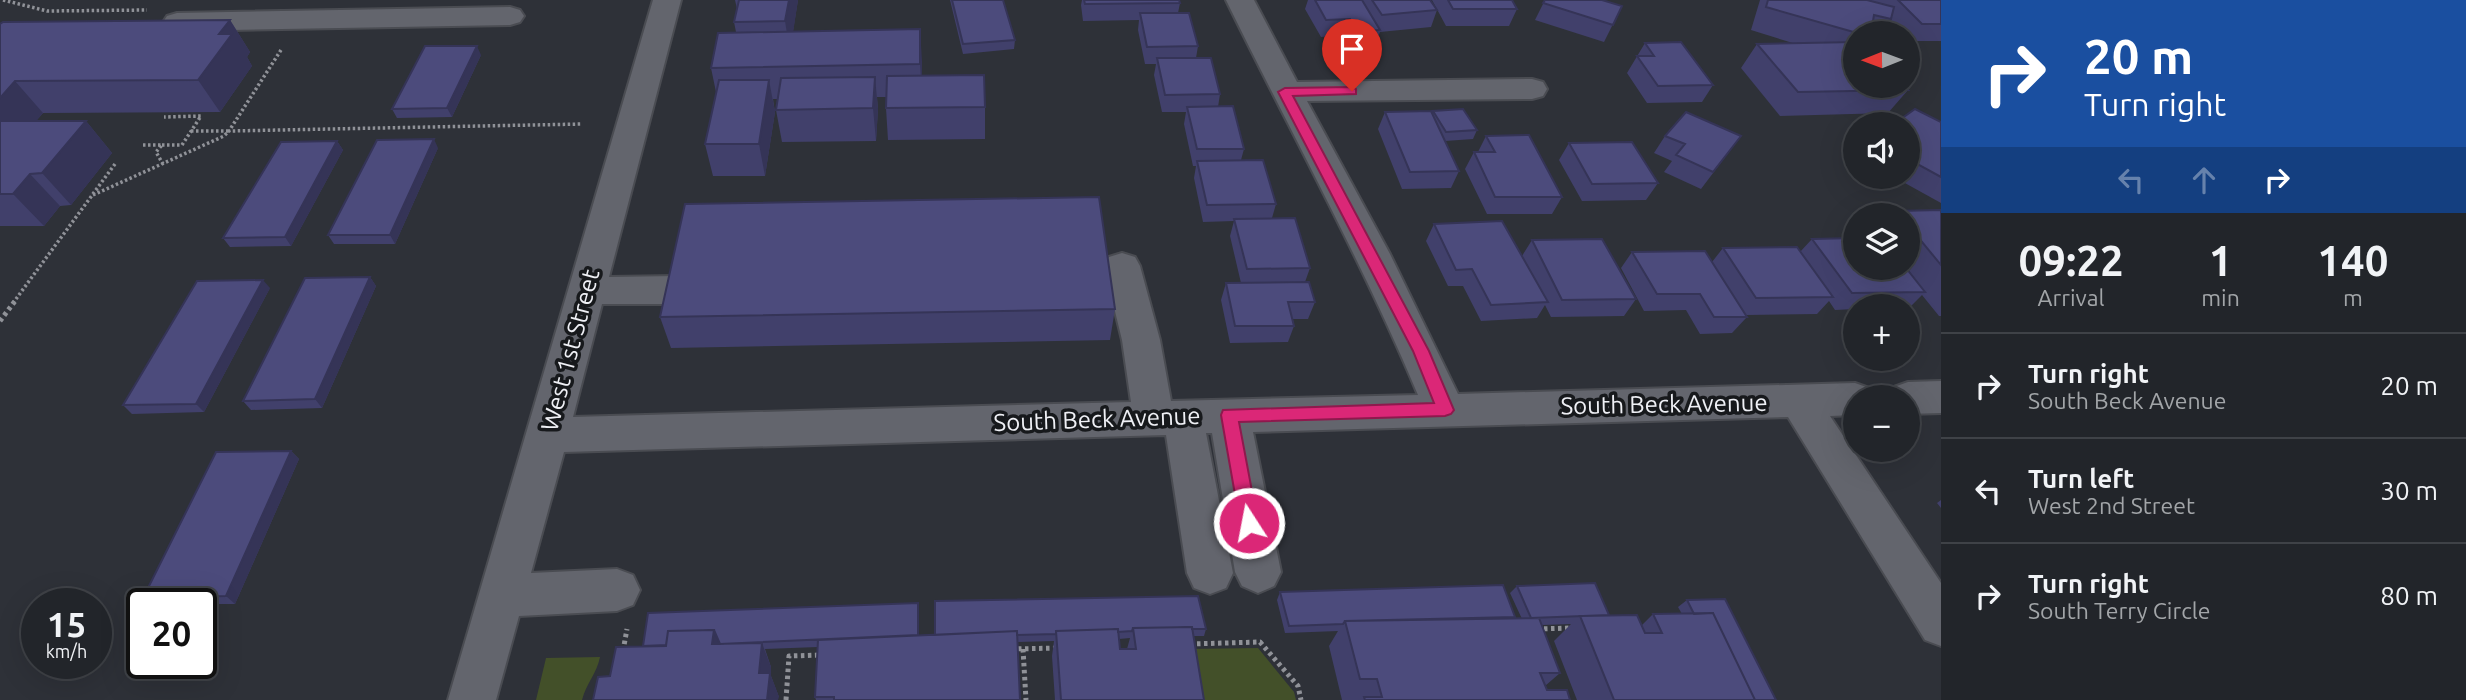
<!DOCTYPE html>
<meta charset="utf-8">
<style>
:root{--surface:#22252a;--page:#2a2d32;--text:#f1f3f6;--muted:#a2a5a8;--line:#3f4247}
body{margin:0;font-family:Ubuntu,sans-serif;background:var(--page);color:var(--text);height:100vh;display:flex;flex-direction:column;font-size:26px;white-space:nowrap}
*{box-sizing:border-box;margin:0}
p{font-size:23px;color:var(--muted)}
.icon{flex:none;width:38px;height:38px;fill:none;stroke:currentColor;stroke-width:2;stroke-linecap:round;stroke-linejoin:round}
.map{position:relative;flex:1;overflow:hidden}
.side{display:flex;flex-direction:column;background:var(--surface);width:525px}
.side>*{flex:none}
.guide{background:#1a4fa0;color:#fff;overflow:hidden}
.needle{width:46px;rotate:269deg}
.fabs{position:absolute;left:1843px;top:21px;display:grid;gap:14px}
.fabs a{display:grid;place-items:center;width:77px;height:77px;border-radius:50%;background:var(--surface);box-shadow:0 7px 28px #0002,0 0 0 2px var(--line);font-size:35px}
.speed{position:absolute;left:21px;top:588px;display:flex;gap:14px;font-size:35px;font-weight:700;text-align:center}
.speed>*{display:grid;place-content:center;width:91px;height:91px;border-radius:50%;background:var(--surface);box-shadow:0 7px 28px #0002,0 0 0 2px var(--line);line-height:1}
.speed small{font-size:18px;font-weight:400}
.speed .limit{border:4px solid #111;border-radius:10px;background:#fff;color:#111}
.pin{position:absolute;display:grid;place-items:center;width:60px;height:60px;color:#fff;margin:-72px -30px;border-radius:50% 50% 50% 0;rotate:-45deg;box-shadow:0 0 7px #0007}
.pin .icon{rotate:45deg}
.me{position:absolute;width:77px;margin:-38px;rotate:349deg;stroke-linejoin:round;filter:drop-shadow(0 0 5px #0008)}
.turn{display:flex;align-items:center;gap:24px;height:147px;padding:0 28px;font-size:32px}
.turn .icon{width:91px;height:91px;stroke-width:2.5}
.turn b{display:block;font-size:49px;line-height:60px}
.lanes{display:flex;align-items:center;height:66px;padding:0 28px;background:#0003;justify-content:center;gap:35px;direction:ltr}
.lanes .off{opacity:.35}
.eta{display:flex;justify-content:space-evenly;align-items:center;height:119px;text-align:center}
.eta b{font-size:42px;font-weight:700;line-height:49px}
ul{padding:0;list-style:none}
li{display:flex;align-items:center;gap:21px;height:105px;padding:0 28px;border-top:2px solid var(--line)}
li div{flex:1}
li b{display:block;font-size:26px}
li em{font-style:normal}
main{display:flex;flex:1;min-height:0}
.map>svg:first-child{display:block}
</style>
<main>
<div class="map">
<svg width="1941" height="700" viewBox="0 0 1941 700">
<rect width="100%" height="100%" fill="#2e3138"/>
<!-- green -->
<path fill="#435029" d="M1258,648L1294,692L1296,700H1198L1189,649Z
M600,657C597,673 586,684 582,700H536L546,658Z"/>
<g fill="none" stroke-linecap="round" stroke-linejoin="round">
<!-- minor casing -->
<g stroke="#4a4c52" stroke-width="4">
<path id="minor" d="M653,0H681L609,277L677,276L690,280L695,290L690,300L677,304H602L573,417L1131,402L1122,340L1104,266L1109,257L1122,253L1135,257L1140,266L1160,340L1171,401L1418,395C1361,259 1290,131 1226,0H1254L1297,82L1532,79L1543,82L1547,89L1543,96L1532,99L1307,101L1390,254L1458,394L1855,383L1869,388L1874,397H1855V415L1830,416L1941,583V646L1925,640L1788,417L1253,432L1281,572L1274,586L1258,593L1242,586L1235,572L1212,433H1206L1233,573L1226,588L1210,594L1194,588L1187,573L1166,435L564,452L531,573L617,569L633,575L640,590L633,605L617,611L519,616L496,700H448Z
M510,7L520,10L524,16L520,22L510,25L177,31L167,28L163,22L167,16L177,13Z
M1941,381V413L1908,414V397H1888L1894,387L1908,382Z"/>
</g>
<!-- path-far1 -->
<path stroke="#909298" stroke-width="3.5" stroke-dasharray="2.5 2.5" stroke-linecap="butt" d="M3,0L47,11L147,10
M281,50L229,131L582,124
M191,131H228
M143,145H162L156,152L163,164
M162,145H182L201,116L164,117
M93,195L224,136L229,131
M13,303L115,164"/>
<!-- path -->
<path stroke="#909298" stroke-width="5" stroke-dasharray="3.5 3.5" stroke-linecap="butt" d="M0,321L15,301
M1537,629L1571,628
M1190,644L1260,642L1298,686L1301,700
M1011,649L1059,648
M1023,649L1026,700
M623,651L627,629
M786,700L789,656L821,655"/>
<!-- minor -->
<use href="#minor" fill="#63656d" fill-rule="evenodd"/>
</g>
<!-- wall -->
<path fill="#41406b" fill-rule="evenodd" d="M735,0H798L793,31L922,61V76L985,107V139L888,140L886,108V97H877L878,109L876,141L782,142L776,110L778,99H773L775,112L765,176H713L705,144L716,92L711,68L736,32L734,22L737,9Z
M950,0H1003L1015,40L1014,49L963,54Z
M1082,0H1179L1180,3L1178,13L1198,46L1196,58L1220,94L1218,107L1244,149L1241,160L1276,204L1272,218L1310,268L1305,282L1315,302L1308,319H1293L1294,326L1288,342L1230,343L1221,300L1226,283H1241L1230,236L1234,221L1203,222L1194,178L1196,166H1193L1184,124L1186,112H1162L1154,75L1156,64H1145L1138,30L1139,20L1083,21L1081,5Z
M1308,0H1430L1437,10L1431,27L1380,32L1374,47L1352,49L1344,35L1321,37L1305,9Z
M1432,0H1512L1517,9L1509,26H1446Z
M1545,0L1622,6L1604,42L1535,20Z
M1760,0H1941V41H1908V33H1901L1889,22L1880,33H1855V86L1908,90L1888,113L1780,116L1741,68L1757,44H1796L1751,30Z
M230,20L250,52L247,57L252,66L220,112L43,113L36,121H86L112,153L71,205L60,206L44,226H0V24Z
M1645,43L1713,85L1702,102L1647,103L1627,73Z
M481,55L452,117L397,118L392,109Z
M1433,111L1477,130L1473,139L1445,141L1459,171L1451,188L1402,189L1378,129L1385,112L1432,113Z
M1941,122V203L1894,177H1908V124Z
M1486,136L1562,197L1552,214H1487L1465,169L1474,152H1478Z
M1665,136H1741L1701,189L1664,172L1672,161L1654,153Z
M337,141L343,150L291,246L230,247L223,238Z
M1569,143L1658,183L1646,200L1582,201L1559,160Z
M438,148L395,244H334L328,235Z
M1941,210V316H1939L1922,295L1908,309V306H1855V309L1835,310L1829,301L1817,314L1746,315L1747,317L1732,333L1700,334L1686,310L1644,311L1621,268L1632,252L1712,262L1723,248L1800,252L1812,239L1855,268H1908V215H1892L1896,211Z
M1434,224L1522,256L1532,240L1636,299L1624,316L1551,317L1545,305L1537,318L1481,321L1463,286H1448L1426,241Z
M370,277L376,286L322,408L251,410L243,401Z
M270,288L204,412L132,414L123,405Z
M1115,309L1110,340L671,348L660,317Z
M291,451L299,459L235,604H150L143,598Z
M1941,500V508L1937,503Z
M1517,586L1642,625L1653,614H1682L1678,607L1687,600L1776,700H1577L1554,641L1571,624L1542,625L1560,673L1545,686L1547,690L1570,700H1342L1329,646L1338,631L1285,633L1277,600L1280,592L1522,619L1510,593Z
M918,603L919,635L1206,629L1204,636H1193L1204,700H1055L1052,656L1054,641L1017,642L1020,700H816L815,697L818,647L765,649L771,667V676L779,697L610,676L643,646ZM1130,638L1127,649H1120L1119,639Z"/>
<!-- shaded-wall -->
<path fill="#353457" d="M789,0H798L790,53L785,21Z
M230,20L250,52L247,57L252,66L220,112L198,80L219,34Z
M920,29L922,61V96L920,64Z
M477,46L481,55L452,117L447,108Z
M875,77L878,109L876,141L873,108Z
M769,80L775,112L765,176L759,144Z
M15,81L43,113L8,153L0,144V98Z
M86,121L112,153L71,205L42,173Z
M434,139L438,148L395,244L390,235Z
M337,141L343,150L291,246L285,237Z
M30,174L60,206L44,226L13,194Z
M370,277L376,286L322,408L315,399Z
M263,280L270,288L204,412L196,404Z
M291,451L299,459L235,604L226,596Z
M714,630L725,655L712,644Z
M762,643L771,667V676L779,697L778,700H767L759,673Z"/>
<!-- building -->
<path fill="#4c4b7c" stroke="#353457" stroke-width="2" d="M739,0H789L785,21L734,22Z
M952,0H1003L1015,40L963,44Z
M1084,0H1179L1180,3L1085,4Z
M1315,0H1362L1380,30L1358,32L1350,19L1326,20Z
M1372,0H1430L1437,10L1382,15Z
M1448,0H1512L1517,9H1453Z
M1545,0H1602L1622,6L1613,25L1543,3Z
M1768,0H1867L1894,7L1891,19L1874,15L1871,33H1857L1766,7Z
M1898,0H1941V24H1922Z
M1140,13H1189L1198,46L1147,47Z
M230,20L219,34H232L198,80L15,81L0,98V24L3,22Z
M920,29V64L711,68L718,33Z
M1681,42L1713,85L1658,86L1637,56H1654L1645,43Z
M1855,42V86H1904L1908,90L1798,92L1757,44Z
M425,46H477L447,108L392,109Z
M1157,58H1211L1220,94L1165,95Z
M984,75L985,107L886,108L887,76Z
M875,77L873,108L776,110L781,78Z
M719,80H769L759,144H705Z
M1233,106L1244,149H1197L1187,107Z
M1463,109L1477,130L1446,132L1433,111Z
M1915,109L1941,122V177L1908,159V124H1894Z
M1431,111L1459,171L1410,172L1385,112Z
M1686,112L1741,136L1713,172L1676,155L1685,144L1665,136Z
M0,121H86L42,173L30,174L13,194H0Z
M1529,135L1562,197H1495L1474,152H1495L1486,136Z
M434,139L390,235H328L377,140Z
M337,141L285,237L223,238L281,142Z
M1632,142L1658,183L1592,184L1569,143Z
M1263,160L1276,204L1207,205L1197,161Z
M1099,197L1115,309L660,317L685,204Z
M1941,210V265L1908,225V215H1900L1896,211Z
M1295,218L1310,268L1247,269L1234,219Z
M1502,221L1548,302L1491,305L1472,269L1456,270L1434,224Z
M1855,238V268H1906L1925,292L1852,293L1812,239Z
M1602,239L1636,299L1562,300L1532,240Z
M1797,247L1833,297L1756,298L1723,248Z
M1705,251L1747,317H1714L1700,294H1657L1632,252Z
M370,277L315,399L243,401L305,278Z
M263,280L196,404L123,405L197,281Z
M1309,282L1315,302H1288L1294,326H1235L1226,283Z
M291,451L226,596L143,598L216,452Z
M1595,583L1609,615L1531,618L1517,586Z
M1503,585L1515,617L1345,621L1343,624L1289,626L1280,592Z
M1198,596L1206,629H1192V627L1133,628L1132,631L1118,632V629L1056,631V634L1017,635V631L935,635V601Z
M1725,599L1776,700H1755L1713,613L1694,614L1687,600Z
M918,603V635L720,644L714,630L668,631L666,645L643,646L648,613Z
M1713,613L1755,700H1614L1580,616L1637,615L1645,633H1662L1653,614Z
M1539,618L1560,673H1540L1547,690H1567L1570,700H1365L1364,697H1382L1377,679H1360L1345,621Z
M1192,627L1204,700H1061L1056,631L1118,629L1120,649H1136L1133,628Z
M714,630L712,644L762,643L759,673H770L767,700H593L598,677L610,676L616,647L666,646L668,631Z
M1017,631L1020,700H834V697H815L818,640Z"/>
<!-- route -->
<path fill="#db2777" stroke="#8e194d" stroke-width="2" d="M1352,87L1356,89V94L1293,96L1429,351L1454,410L1451,414L1445,416L1239,422L1258,523L1255,529L1249,531L1243,529L1240,523L1221,415L1223,410L1434,403L1413,351L1278,92L1285,88Z"/>
<g text-anchor="middle" dominant-baseline="central" stroke-width="7" stroke-linejoin="round" paint-order="stroke">
<!-- street labels -->
<g font-size="24" fill="#eff0f5" stroke="#17191c">
<text transform="translate(570 350) rotate(-75)">West 1st Street</text>
<text transform="translate(1664 404) rotate(-1)">South Beck Avenue</text>
<text transform="translate(1097 419) rotate(-2)">South Beck Avenue</text>
</g>
</g>
</svg>
<div class="fabs">
<a><svg class="needle" viewBox="-14 -14 28 28"><path d="M0-13l5 13h-10z" fill="#e53935"/><path d="M0 13l5-13h-10z" fill="#a2a5a8"/></svg></a>
<a><svg class="icon" aria-label="sound" viewBox="0 0 24 24"><path d="M4 9h4l5-4v14l-5-4H4zM17 9q2 3 0 6"/></svg></a>
<a><svg class="icon" aria-label="layers" viewBox="0 0 24 24"><path d="M12 4l9 5-9 5-9-5zM3 14l9 5 9-5"/></svg></a>
<a>+</a>
<a>−</a>
</div>
<div class="speed"><div>15<small>km/h</small></div><div class="limit">20</div></div>
<div class="pin" style="left:1352px;top:91px;background:#d93025"><svg class="icon" aria-label="arrive" viewBox="0 0 24 24"><path d="M6 21V4h12l-3 4 3 4H6"/></svg></div>
<svg class="me" style="left:1249px;top:523px" viewBox="-20 -20 40 40"><circle r="17" fill="#db2777" stroke="#fff" stroke-width="3"/><path d="M0-11L8 9 0 5-8 9z" fill="#fff"/></svg>
</div>
<section class="side">
<div class="guide">
<div class="turn"><svg class="icon" aria-label="right" viewBox="0 0 24 24"><path d="M7 20v-9h11M14 6l5 5-5 5"/></svg><div><b>20 m</b>Turn right</div></div>
<div class="lanes"><svg class="icon off" aria-label="left" viewBox="0 0 24 24"><path d="M17 20v-9H6M10 6l-5 5 5 5"/></svg><svg class="icon off" aria-label="ahead" viewBox="0 0 24 24"><path d="M12 20V5M6 11l6-6 6 6"/></svg><svg class="icon" aria-label="right" viewBox="0 0 24 24"><path d="M7 20v-9h11M14 6l5 5-5 5"/></svg></div>
</div>
<div class="eta">
<div><b>09:22</b><p>Arrival</p></div>
<div><b>1</b><p>min</p></div>
<div><b>140</b><p>m</p></div>
</div>
<ul>
<li><svg class="icon" aria-label="right" viewBox="0 0 24 24"><path d="M7 20v-9h11M14 6l5 5-5 5"/></svg><div><b>Turn right</b><p>South Beck Avenue</p></div><em>20 m</em></li>
<li><svg class="icon" aria-label="left" viewBox="0 0 24 24"><path d="M17 20v-9H6M10 6l-5 5 5 5"/></svg><div><b>Turn left</b><p>West 2nd Street</p></div><em>30 m</em></li>
<li><svg class="icon" aria-label="right" viewBox="0 0 24 24"><path d="M7 20v-9h11M14 6l5 5-5 5"/></svg><div><b>Turn right</b><p>South Terry Circle</p></div><em>80 m</em></li>
</ul>
</section>
</main>
